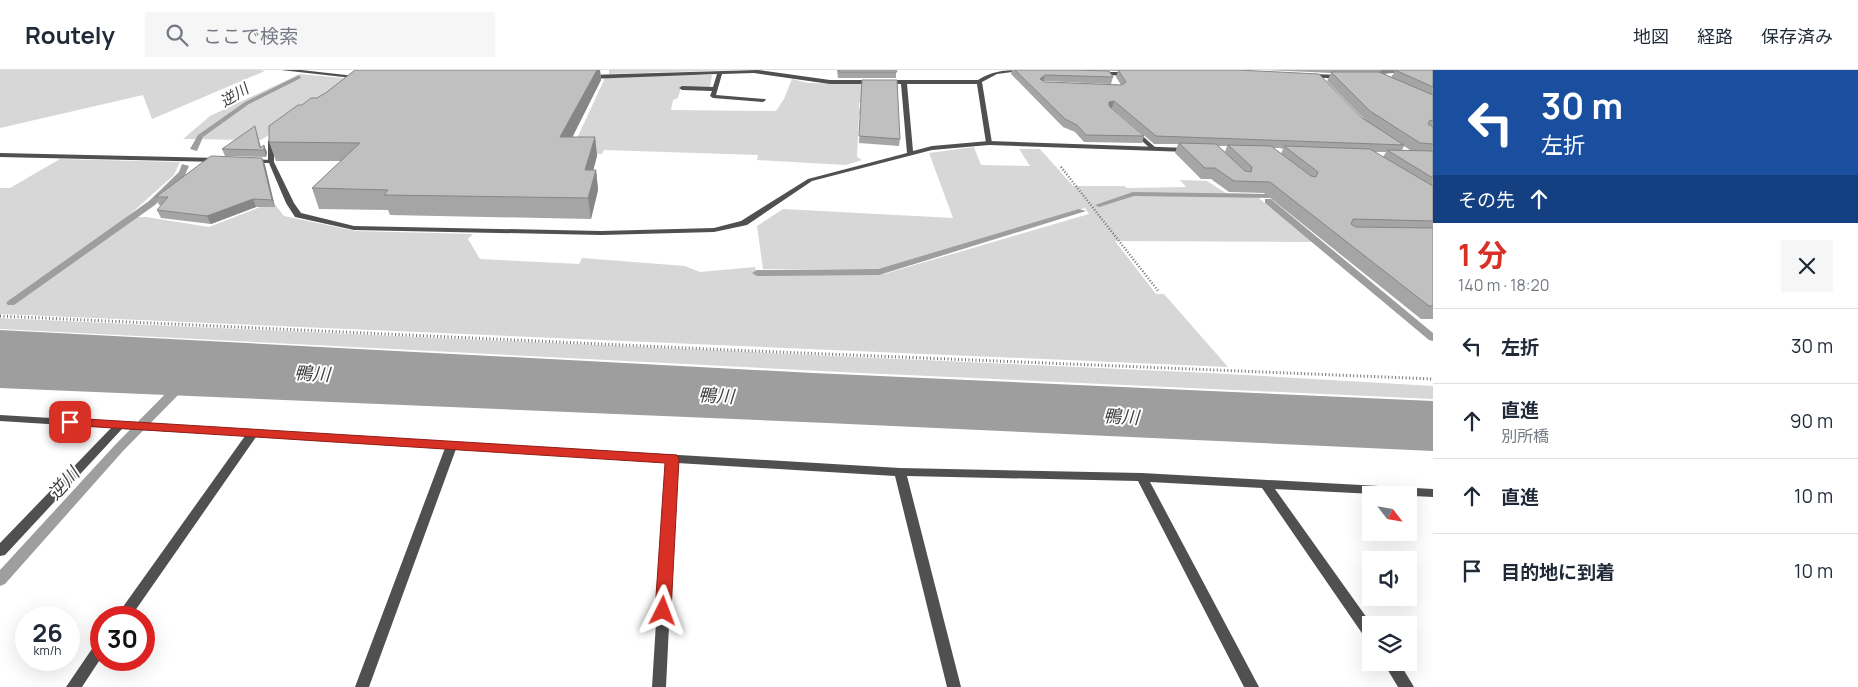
<!DOCTYPE html>
<html lang="ja">
<meta charset="utf-8">
<style>
:root{--surface:#fff;--page:#f6f6f7;--text:#1f2937;--muted:#747a83;--line:#e0e1e3;--accent:#d93025}
body{margin:0;font-family:Manrope,"Noto Sans JP",sans-serif;background:var(--page);color:var(--text);height:100vh;display:flex;flex-direction:column;font-size:19px;white-space:nowrap}
*{box-sizing:border-box;margin:0}
p{font-size:16px;color:var(--muted)}
.icon{flex:none;width:28px;height:28px;fill:none;stroke:currentColor;stroke-width:2;stroke-linecap:round;stroke-linejoin:round}
.map{position:relative;flex:1;overflow:hidden}
.drawer{display:flex;flex-direction:column;background:var(--surface);width:425px}
.drawer>*{flex:none}
.guide{background:#1a4fa0;color:#fff;overflow:hidden}
.needle{width:32px;rotate:121deg}
.fabs{position:absolute;left:1362px;top:416px;display:grid;gap:10px}
.fabs a{display:grid;place-items:center;width:55px;height:55px;border-radius:0px;background:var(--surface);box-shadow:0 5px 20px #0002;font-size:25px}
.speed{position:absolute;left:15px;top:536px;display:flex;gap:10px;font-size:25px;font-weight:700;text-align:center}
.speed>*{display:grid;place-content:center;width:65px;height:65px;border-radius:50%;background:var(--surface);box-shadow:0 5px 20px #0002;line-height:1}
.speed small{font-size:12px;font-weight:400}
.speed .limit{border:8px solid #d22;background:#fff;color:#111}
.pin{position:absolute;display:grid;place-items:center;width:42px;height:42px;color:#fff;margin:-21px;border-radius:10px;box-shadow:0 2px 8px #0006}
.me{position:absolute;width:55px;margin:-28px;rotate:3deg;stroke-linejoin:round;filter:drop-shadow(0 0 4px #0008)}
.turn{display:flex;align-items:center;gap:18px;height:105px;padding:0 25px;font-size:22px}
.turn .icon{width:65px;height:65px;stroke-width:2.5}
.turn b{display:block;font-size:35px;line-height:42px}
.then{display:flex;align-items:center;height:48px;padding:0 25px;background:#0003;gap:10px;font-size:19px}
.round{display:grid;place-items:center;flex:none;width:52px;height:52px;border-radius:0px;background:var(--page)}
.headline{display:flex;align-items:center;justify-content:space-between;height:85px;padding:0 25px}
h1{font-size:30px;font-weight:700;line-height:38px;color:var(--accent)}
ul{padding:0;list-style:none}
li{display:flex;align-items:center;gap:15px;height:75px;padding:0 25px;border-top:1px solid var(--line)}
li div{flex:1}
li b{display:block;font-size:19px}
li em{font-style:normal}
header{display:flex;align-items:center;gap:30px;box-sizing:border-box;height:70px;padding:0 25px;background:var(--surface);border-bottom:1px solid var(--line)}
header strong{font-size:24px}
nav{display:flex;gap:28px;margin-inline-start:auto;font-size:18px}
.search{width:350px;height:45px;background:var(--page);display:flex;align-items:center;gap:12px;box-sizing:border-box;padding:0 18px;border-radius:0px;color:var(--muted);font-size:19px}
main{display:flex;flex:1;min-height:0}
.map>svg:first-child{display:block}
</style>
<header>
<strong>Routely</strong>
<div class="search"><svg class="icon" aria-label="search" viewBox="0 0 24 24"><circle cx="10" cy="10" r="6"/><path d="M15 15l6 6"/></svg>ここで検索</div>
<nav><a>地図</a><a>経路</a><a>保存済み</a></nav>
</header>
<main>
<div class="map">
<svg width="1433" height="617" viewBox="0 0 1433 617">
<rect width="100%" height="100%" fill="#fff"/>
<!-- green -->
<path fill="#d7d7d7" d="M0,0H259L265,1L152,49L143,25L0,58Z
M609,0H735L609,4Z
M300,4L354,9L261,70L183,69L210,46Z
M661,5H712L710,18L681,17L678,28L673,30L671,40L776,41L784,29L792,9L808,13L862,14L861,23L898,25L897,31L859,33V39H872L898,47L859,45L857,87L862,90L846,95L757,90L758,85L604,80L602,84H586L553,120L605,8Z
M974,77L981,95L1030,96L1019,79H1040L1073,116H1124L1127,118L1186,117L1180,110L1207,111L1226,123L1254,124L1312,172L1115,171L1156,224H1164L1228,297L0,244V118H10L60,89L180,92L174,105L127,147H146L209,157L273,132L284,146L356,161L473,164L468,169L480,189L579,194L582,188L685,196L700,202L755,197L757,205L884,204L1089,144L1085,138L878,199H763L757,156L783,139L953,148L929,83Z
M0,248L1210,303L1433,316V329L862,303L0,259Z"/>
<!-- water -->
<path fill="#9e9e9e" d="M0,260L813,303L1433,331V381L827,353L0,318Z"/>
<g fill="none" stroke-linecap="round" stroke-linejoin="round">
<!-- stream -->
<path fill="#9e9e9e" fill-rule="evenodd" d="M299,5L301,8L249,34L203,67L197,81L190,79L198,65L245,32Z
M182,94L189,96L185,105L155,135L14,235H8L6,233L8,231L149,131L179,102Z
M1133,122L1281,124L1285,126L1281,128L1134,126L1099,137L1095,135Z
M1265,129H1271L1433,263V271L1429,270L1265,133Z
M1079,139L1086,141L879,205L757,206L752,203L757,200L878,199Z
M181,311L187,315L185,318L123,381L5,514L0,516V500L115,375L177,312Z"/>
<!-- path-far2 -->
<path stroke="#727272" stroke-width="2" stroke-dasharray="0.5 1" stroke-linecap="butt" d="M1061,97L1062,98"/>
<!-- path-far1 -->
<path stroke="#727272" stroke-width="2.5" stroke-dasharray="1 2" stroke-linecap="butt" d="M1061,97L1159,222"/>
<!-- path -->
<path stroke="#727272" stroke-width="3" stroke-dasharray="1 2.5" stroke-linecap="butt" d="M0,246L730,280L1433,309"/>
<!-- service -->
<path fill="#505050" fill-rule="evenodd" d="M281,0H301L364,7L361,9Z
M758,0L830,10H978C993,0 1008,0 1027,0L997,4L982,12L992,73L989,75L986,73L977,14H830L754,3L722,4L716,25L765,29L766,30L763,32L713,28L710,26L712,21L682,20L679,18L682,16L713,17L717,4L589,9L586,7L589,5Z
M1132,60H1136L1156,78V80H1152L1132,62Z
M274,65L279,66L274,71V91L271,93L268,91V71Z"/>
<!-- minor -->
<path fill="#505050" fill-rule="evenodd" d="M1108,2H1130L1133,4L1130,6L1106,5Z
M1310,4L1343,5L1346,7L1343,9L1308,7Z
M904,12L907,14L913,81L932,76L989,71L1188,78L1191,80L1188,82L989,75L932,80L812,111L747,155L714,162L601,165L354,160L295,147L286,133L269,93H251L248,91L251,89L273,90L294,133L301,143L354,156L601,161L714,158L741,151L808,109L907,83L901,14Z
M0,83L219,88L222,90L219,92L0,87Z
M0,345L900,398L1142,403L1433,419V427L1275,419L1372,555L1371,571L1366,569L1262,418L1150,412L1259,617H1244L1138,411L907,406L961,617H947L895,406L677,393L666,617H652L666,392L456,379L369,617H355L445,378L256,367L130,548H115L245,366L122,359L5,485L0,486V473L111,358L0,351Z
M101,571V588L82,617H66L96,573Z
M1383,592H1399L1414,617H1398Z"/>
</g>
<!-- wall -->
<path fill="#a5a5a5" fill-rule="evenodd" d="M355,0H600L601,10L572,67H595L597,86L593,100H596L598,120L591,149L390,145L388,140L319,139L312,118L341,91H276L269,72L302,35L317,28L327,22Z
M837,0H896V8H838Z
M1012,0H1075L1113,7L1111,14L1043,11L1045,12L1121,15L1116,7L1118,1L1075,0H1238L1364,49L1327,11L1331,3L1264,0H1433V249H1421L1264,123L1229,122L1211,109H1201L1175,83L1178,74H1154L1112,38H1111L1144,66L1142,73L1084,72L1075,62L1063,57L1011,4ZM1388,3H1394L1391,7L1384,4ZM1218,76H1227L1225,82ZM1404,76L1410,80H1402ZM1274,78H1280L1283,79L1281,84ZM1375,82H1386L1383,87Z
M862,16L900,69L899,76L859,73Z
M257,63L261,77L267,82L266,87L225,86L222,79Z
M262,88L265,95L275,137H256L211,154L161,148L157,140L162,135H159L156,127Z"/>
<!-- shaded-wall -->
<path fill="#868686" d="M597,0H600L601,10L563,86L560,67Z
M1381,0H1417H1395L1394,3L1379,4Z
M1045,5L1043,11L1040,9Z
M1114,31L1112,38L1107,39L1109,32Z
M595,67L597,86L588,120L585,100Z
M264,75L267,82L266,87L264,80Z
M262,88L265,95L275,137L272,130Z
M596,100L598,120L591,149L588,128Z
M253,129L256,137L211,154L207,146Z"/>
<!-- building -->
<path fill="#c0c0c0" stroke="#868686" d="M355,0H597L560,67H595L585,100H596L588,128L384,125L388,120L312,118L360,73L269,72V56L298,35H302L311,28H317L327,22Z
M839,0H896L897,2H839Z
M1015,0H1074L1109,1L1113,7L1045,5L1040,9L1045,12L1121,15L1126,12L1118,0H1238L1319,4L1362,48L1404,75L1156,66L1114,31L1109,32V36L1144,66L1086,65L1077,55L1065,49Z
M1395,0H1433V17Z
M1331,2H1379L1433,25V51L1430,50L1428,54L1433,57V74L1420,73L1370,41Z
M862,10H897L900,69L859,66Z
M255,56L260,78L264,75V80L222,79Z
M1179,73L1216,74L1245,101L1251,102L1252,97L1228,75L1271,76L1311,106L1316,107L1318,102L1284,76L1370,79L1433,116V151L1353,149L1351,154L1356,157L1433,158V236H1429L1270,112L1234,111L1215,98H1205Z
M1387,80L1433,81V108Z
M211,86L262,88L272,130L253,129L207,146L157,140L168,127H156Z"/>
<!-- route -->
<path fill="#d93025" stroke="#8d1f18" d="M70,348L677,385L679,389L671,541L669,546L663,547L658,546L655,541L665,393L66,355L64,352L66,349Z"/>
<g text-anchor="middle" dominant-baseline="central" stroke-width="4" stroke-linejoin="round" paint-order="stroke">
<!-- far-water labels -->
<g font-size="15" font-style="italic" fill="#3f3f3f" stroke="#fff">
<text transform="translate(234 25) rotate(-32)">逆川</text>
</g>
<!-- water labels -->
<g font-size="18" font-style="italic" fill="#3f3f3f" stroke="#fff">
<text transform="translate(312 303) rotate(3)">鴨川</text>
<text transform="translate(716 325) rotate(3)">鴨川</text>
<text transform="translate(1121 346) rotate(3)">鴨川</text>
<text transform="translate(63 413) rotate(-48)">逆川</text>
</g>
</g>
</svg>
<div class="fabs">
<a><svg class="needle" viewBox="-14 -14 28 28"><path d="M0-13l5 13h-10z" fill="#e53935"/><path d="M0 13l5-13h-10z" fill="#747a83"/></svg></a>
<a><svg class="icon" aria-label="sound" viewBox="0 0 24 24"><path d="M4 9h4l5-4v14l-5-4H4zM17 9q2 3 0 6"/></svg></a>
<a><svg class="icon" aria-label="layers" viewBox="0 0 24 24"><path d="M12 4l9 5-9 5-9-5zM3 14l9 5 9-5"/></svg></a>
</div>
<div class="speed"><div>26<small>km/h</small></div><div class="limit">30</div></div>
<div class="pin" style="left:70px;top:352px;background:#d93025"><svg class="icon" aria-label="arrive" viewBox="0 0 24 24"><path d="M6 21V4h12l-3 4 3 4H6"/></svg></div>
<svg class="me" style="left:663px;top:541px" viewBox="-20 -20 40 40"><path d="M0-17L14 15 0 8-14 15z" fill="#d93025" stroke="#fff" stroke-width="4"/></svg>
</div>
<section class="drawer">
<div class="guide">
<div class="turn"><svg class="icon" aria-label="left" viewBox="0 0 24 24"><path d="M17 20v-9H6M10 6l-5 5 5 5"/></svg><div><b>30 m</b>左折</div></div>
<div class="then">その先<svg class="icon" aria-label="ahead" viewBox="0 0 24 24"><path d="M12 20V5M6 11l6-6 6 6"/></svg></div>
</div>
<div class="headline"><div><h1>1 分</h1><p>140 m · 18:20</p></div><a class="round"><svg class="icon" aria-label="close" viewBox="0 0 24 24"><path d="M6 6l12 12M18 6L6 18"/></svg></a></div>
<ul>
<li><svg class="icon" aria-label="left" viewBox="0 0 24 24"><path d="M17 20v-9H6M10 6l-5 5 5 5"/></svg><div><b>左折</b></div><em>30 m</em></li>
<li><svg class="icon" aria-label="ahead" viewBox="0 0 24 24"><path d="M12 20V5M6 11l6-6 6 6"/></svg><div><b>直進</b><p>別所橋</p></div><em>90 m</em></li>
<li><svg class="icon" aria-label="ahead" viewBox="0 0 24 24"><path d="M12 20V5M6 11l6-6 6 6"/></svg><div><b>直進</b></div><em>10 m</em></li>
<li><svg class="icon" aria-label="arrive" viewBox="0 0 24 24"><path d="M6 21V4h12l-3 4 3 4H6"/></svg><div><b>目的地に到着</b></div><em>10 m</em></li>
</ul>
</section>
</main>
